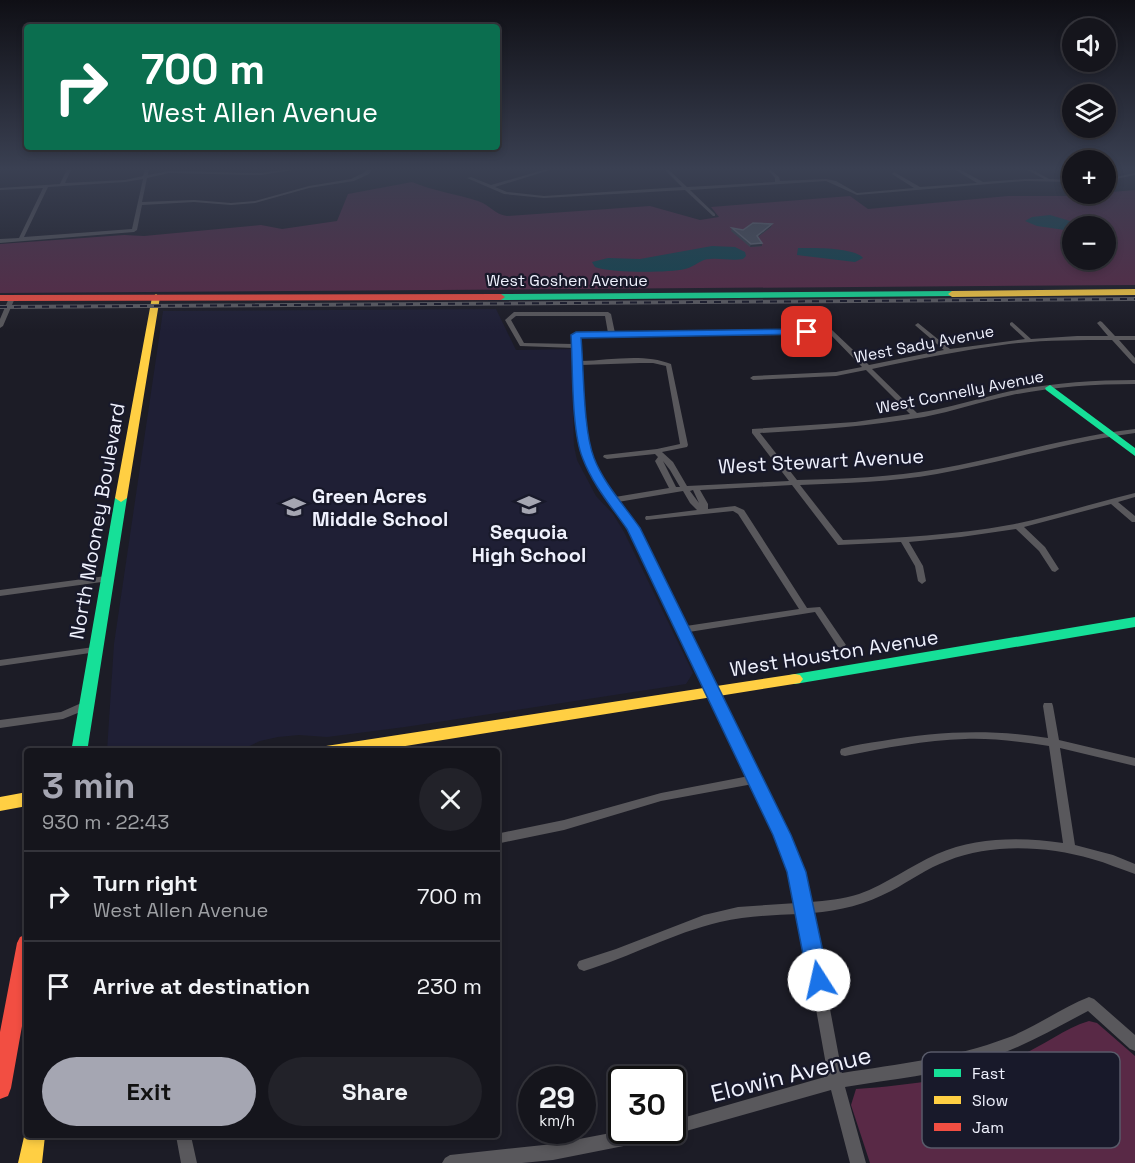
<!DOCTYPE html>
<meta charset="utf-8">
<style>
:root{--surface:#15151c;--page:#222229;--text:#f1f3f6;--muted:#9d9fa3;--line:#34343b;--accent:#a5a6b2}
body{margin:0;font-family:"Space Grotesk",sans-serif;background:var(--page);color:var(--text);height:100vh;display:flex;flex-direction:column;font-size:22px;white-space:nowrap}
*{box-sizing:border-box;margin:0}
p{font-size:20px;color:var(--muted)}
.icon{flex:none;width:33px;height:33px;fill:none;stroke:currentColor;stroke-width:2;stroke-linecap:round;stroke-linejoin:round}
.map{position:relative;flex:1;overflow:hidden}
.sheet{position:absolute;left:24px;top:748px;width:476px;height:390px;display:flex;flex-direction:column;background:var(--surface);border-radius:6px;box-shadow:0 3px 9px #0003,0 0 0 2px var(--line)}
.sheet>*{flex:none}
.hud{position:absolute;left:24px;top:24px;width:476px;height:126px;border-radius:6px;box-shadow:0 3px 9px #0003,0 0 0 2px var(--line);background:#0b6e4f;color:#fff;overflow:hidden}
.buttons{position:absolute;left:1062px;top:18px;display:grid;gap:12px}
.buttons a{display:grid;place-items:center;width:54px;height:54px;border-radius:50%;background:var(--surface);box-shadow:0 3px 9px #0003,0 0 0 2px var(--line);font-size:30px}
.speed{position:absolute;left:518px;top:1066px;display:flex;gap:12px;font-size:30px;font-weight:700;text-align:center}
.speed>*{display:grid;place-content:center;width:78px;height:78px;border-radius:50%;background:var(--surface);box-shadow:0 3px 9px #0003,0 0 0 2px var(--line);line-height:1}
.speed small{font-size:15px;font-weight:400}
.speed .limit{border:3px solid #111;border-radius:9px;background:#fff;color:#111}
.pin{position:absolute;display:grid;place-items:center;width:51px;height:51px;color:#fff;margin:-26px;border-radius:12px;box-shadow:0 3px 9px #0006}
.me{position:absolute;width:66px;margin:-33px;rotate:350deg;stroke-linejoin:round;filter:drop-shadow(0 0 4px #0008)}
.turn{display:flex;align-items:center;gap:21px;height:126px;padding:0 18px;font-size:27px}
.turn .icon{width:78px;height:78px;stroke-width:2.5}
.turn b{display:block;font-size:42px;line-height:51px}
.round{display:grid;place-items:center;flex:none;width:63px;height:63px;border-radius:32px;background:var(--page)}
.summary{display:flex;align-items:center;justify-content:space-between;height:102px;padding:0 18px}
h1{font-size:36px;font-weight:700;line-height:45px;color:var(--accent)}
.button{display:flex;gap:12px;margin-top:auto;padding:12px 18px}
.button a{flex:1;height:69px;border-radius:36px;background:var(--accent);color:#111;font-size:24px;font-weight:700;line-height:69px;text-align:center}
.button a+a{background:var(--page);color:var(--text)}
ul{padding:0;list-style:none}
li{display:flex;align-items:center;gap:18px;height:90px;padding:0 18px;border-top:2px solid var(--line)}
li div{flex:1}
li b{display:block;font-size:22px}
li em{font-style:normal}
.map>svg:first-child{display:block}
</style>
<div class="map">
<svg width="1135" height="1163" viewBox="0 0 1135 1163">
<rect width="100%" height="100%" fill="#1c1c26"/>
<!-- built -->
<path fill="#1f1f35" d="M496,309L516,350L571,349L574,446L577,460L596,496L613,514L624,532L693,673L686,684L405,727L327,737L299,735L278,737L260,741L243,749L218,752L107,751L114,644L163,311Z"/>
<!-- green -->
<path fill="#592946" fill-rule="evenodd" d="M412,182C433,191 456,194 478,201C490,205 494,214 507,216L650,206L700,220L719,217L711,207L850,196L868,209L1008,196H1065L1135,190V285L0,293V244L124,235L144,236L261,225L282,229L337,221L348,194ZM1072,226H1106V260H1072Z
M1089,1021L1097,1023L1135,1056V1163H870L851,1105L856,1089C911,1085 968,1078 1019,1056C1043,1046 1065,1028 1089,1021Z"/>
<!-- water -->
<path fill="#0f4651" d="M1050,215L1067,220L1080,226H1072V231L1037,226L1025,221L1032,217Z
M712,246L735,247L745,252L746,256L743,259C732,261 722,258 710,259C700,259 695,267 685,269C667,273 612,273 595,267L592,262L608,258L640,259Z
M798,248C812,248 854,247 863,258L855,262L805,256L797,255Z"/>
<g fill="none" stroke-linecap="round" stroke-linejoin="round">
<!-- street -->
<path fill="#59585c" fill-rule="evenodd" d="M67,169H75L71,170L65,183L125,180L143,176L145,169H149L148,175L169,171L261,173L290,169H299L261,175L169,173L147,178L142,202L194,200L231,203L255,201L309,186L351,179L365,172L368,169H372L369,174L354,181L309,188L255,203L231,205L194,202L142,205L137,230L134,232L0,243V239L19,238L43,188L0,190V188L60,184ZM143,179L132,229L24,237L48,187L125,182Z
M547,169H553L495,187L507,192L544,196L682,187L664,169H668L687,187L775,182V178L769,171L771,170L779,177L780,181L826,179L836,181L857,193L914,188L892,174L894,172L920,187L977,183L954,169H959L983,182L1025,179H1044L1026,169H1031L1049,179L1072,180V182L1025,181L857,195L826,181L690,190L715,214V216H713L685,190L544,198L504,194L467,178L471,177L491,185Z
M1135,173V175L1106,181V179Z
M12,296L15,298L3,326L0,328V319L9,298Z
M608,312L611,314L615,333L787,331L824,328L811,315L814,313L869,365L944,350L916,326L915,325L918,323L950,349L1025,339L1010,325V323L1012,322L1031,339L1077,336H1108L1097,323L1100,321L1102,322L1115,336H1135V340H1119L1135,358V364L1133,363L1112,340C1078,340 1043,340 1009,344C963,350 918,359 872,369L917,413C949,408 980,398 1011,391C1052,383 1094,380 1135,380V384C1094,384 1053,387 1012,395C983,401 954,411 924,417C870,426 815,430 760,433L797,480C844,479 892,477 938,469C1004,457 1068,437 1135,429V433C1068,442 1004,462 937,474C892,482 846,483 800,485L843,540C899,538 955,535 1009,525C1052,517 1093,503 1135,493V497L1118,502L1135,516V522H1132L1111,504L1024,527L1045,547L1059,569L1055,572L1052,571L1039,551L1016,529L961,537L909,542L923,566L926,581L922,584L918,581L915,566L901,542L838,545L792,485L700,490L708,504V509L735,506L744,510L807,608L820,607L846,645L841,648L838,647L815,612L689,632L762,779L803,872L810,902C826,901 843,899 859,894C887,884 910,866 937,854C977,837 1021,837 1063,843L1049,746C1021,742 993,738 965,739C925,740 885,748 845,756L841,755L840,752L841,749C854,745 868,743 882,741C939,731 990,729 1048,738L1043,706L1044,703H1052L1053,706L1059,740L1135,758V766L1060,748L1075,845L1113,855L1135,864V874C1120,869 1107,863 1092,859C1046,846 992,843 947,861C927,868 910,881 891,891C866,904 840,911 812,913L842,1073C898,1064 954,1058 1007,1038C1036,1027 1061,1008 1089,997L1094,999L1135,1035V1051L1130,1049L1088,1011C1054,1029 1021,1048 984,1060C940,1075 891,1079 845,1087L866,1163H850L831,1090L672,1135L666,1132L664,1136L659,1139L553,1160L522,1163H442L445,1158L450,1155L553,1144L621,1131H672V1121L828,1076L799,914C773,915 746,916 720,922C673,933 630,957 584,971L579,969L577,965L579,961L616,949L704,915L738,907L797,903L791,872L753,784L661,801L564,830L496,844V834L564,820L661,793L749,776L629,528L599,487L587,465L579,433L574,348L520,346L505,320L514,312ZM516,316H605L608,333L574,334L573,344L524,343L511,320ZM828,332L862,367L836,372L753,376L750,378L753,380L836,376L866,370L910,414L855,422L752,429V433L789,481L687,486L673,462L662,452L687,447L688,445L671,364C644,353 610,360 581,361L579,337L787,335ZM640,363H653L666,366L680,444L657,449L604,455L603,457L607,459L655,454L658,457L655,461L669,488L615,497C607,487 599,476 595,465C583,433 584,398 581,365ZM663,461L670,470L680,487H676ZM693,490L699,503L690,491ZM683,491L690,503L697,510L649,516H646L645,518L646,520L733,511L738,514L799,609L686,626L637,528L618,502Z
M106,576L109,577L110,579L109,581L0,596V590Z
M94,647L97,648L99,650L97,652L0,666V660Z
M86,701L90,702L91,705L90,708L63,719L0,728V720L61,712Z
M176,1136H191L197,1163H181Z"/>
<!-- fast -->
<path fill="#16e098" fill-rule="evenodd" d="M952,291L955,292V296L501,300L497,297L501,294Z
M1050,385L1135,448V456L1046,390L1045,388Z
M121,494L127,498L87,752H71L115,498Z
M1135,617V627L795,684L790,683L787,679L790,675L795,674Z"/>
<!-- slow -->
<path fill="#ffcf43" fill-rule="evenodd" d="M1135,289V295L952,297L948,294L952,291Z
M156,294L160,297L127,498L121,502L115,498L152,297Z
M795,674L800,675L803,679L800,683L368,752H318L320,748L326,746Z
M27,792V806L0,811V797Z
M26,1128L27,1136H45L42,1163H18Z"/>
<!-- jam -->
<path fill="#f24e42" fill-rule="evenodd" d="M0,295L501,294L505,297L501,300L0,301Z
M27,934V998L11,1088L8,1096L0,1099V1032L17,943L20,937Z"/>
<!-- rail casing -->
<g stroke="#5c5c62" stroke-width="4">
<path id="rail" d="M0,307L1135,299"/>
</g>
<!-- rail -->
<use href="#rail" stroke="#18192a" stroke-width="2" stroke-dasharray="7" stroke-linecap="butt"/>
</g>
<!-- wall -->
<path fill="#3c434f" d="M771,227L758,237L762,246L750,247L731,231L732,228L743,230Z"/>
<!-- shaded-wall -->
<path fill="#272c37" d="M772,224L771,227L756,238L757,236Z
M762,243V246L750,247L751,244Z"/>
<!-- building -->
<path fill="#4f5662" stroke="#686e7a" stroke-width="1.5" d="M753,223L772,224L757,236L762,243L751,244L732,228L743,230Z"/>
<!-- sky -->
<linearGradient id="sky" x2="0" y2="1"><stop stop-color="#0f0f15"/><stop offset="0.51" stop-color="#3a4052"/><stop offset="1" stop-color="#3a4052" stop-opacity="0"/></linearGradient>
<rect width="1135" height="331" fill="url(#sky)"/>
<!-- route -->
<path fill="#1a73e8" stroke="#114b97" stroke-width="1.5" d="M807,329L812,332L811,334L581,338C584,370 583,430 594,458C604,484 624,505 640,528L791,835L806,872L829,980L826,986L819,989L811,986L808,980L787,872L773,835L627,529C611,506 593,485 583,459C571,431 573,367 571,335L576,332Z"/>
<!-- icons -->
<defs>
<g id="school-bare" transform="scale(1.8)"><path d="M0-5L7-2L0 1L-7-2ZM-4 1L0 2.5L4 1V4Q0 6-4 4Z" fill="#a5a6b2" stroke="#18192a" stroke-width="2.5" paint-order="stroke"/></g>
</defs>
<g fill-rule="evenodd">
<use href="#school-bare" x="529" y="505"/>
<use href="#school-bare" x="294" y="507"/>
</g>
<g text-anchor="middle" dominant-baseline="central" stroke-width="4.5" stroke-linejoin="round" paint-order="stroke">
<!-- far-street labels -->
<g font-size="16" fill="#eff1fd" stroke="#18192a">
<text x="567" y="280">West Goshen Avenue</text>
<text transform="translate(924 344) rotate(-11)">West Sady Avenue</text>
<text transform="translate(960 392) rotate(-11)">West Connelly Avenue</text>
</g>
<!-- street labels -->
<g font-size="20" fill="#eff1fd" stroke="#18192a">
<text transform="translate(821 461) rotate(-3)">West Stewart Avenue</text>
<text transform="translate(97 521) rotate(-80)">North Mooney Boulevard</text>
<text transform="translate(834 653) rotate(-9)">West Houston Avenue</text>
</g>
<!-- poi labels -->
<g font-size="20" font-weight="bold" fill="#eff1fd" stroke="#18192a" text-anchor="start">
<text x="312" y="496">Green Acres<tspan x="312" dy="23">Middle School</tspan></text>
<text x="529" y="532" text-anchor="middle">Sequoia<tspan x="529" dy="23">High School</tspan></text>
</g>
<!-- near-street labels -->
<g font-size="24" fill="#eff1fd" stroke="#18192a">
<text transform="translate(791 1074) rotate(-14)">Elowin Avenue</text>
</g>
</g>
<!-- legend -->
<rect x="922" y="1052" width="198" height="96" rx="9" fill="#18192a" stroke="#585a69" stroke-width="1.5"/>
<rect x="934" y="1069" width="27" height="8" fill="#16e098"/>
<rect x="934" y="1096" width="27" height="8" fill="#ffcf43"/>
<rect x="934" y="1123" width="27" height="8" fill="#f24e42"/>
<g font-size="16" fill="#eff1fd">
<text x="972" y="1079">Fast</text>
<text x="972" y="1106">Slow</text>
<text x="972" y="1133">Jam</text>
</g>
</svg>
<div class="buttons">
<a><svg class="icon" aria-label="sound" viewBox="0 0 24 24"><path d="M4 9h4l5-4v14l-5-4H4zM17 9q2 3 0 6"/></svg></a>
<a><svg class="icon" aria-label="layers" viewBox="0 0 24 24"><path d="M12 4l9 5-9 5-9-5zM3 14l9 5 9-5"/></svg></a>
<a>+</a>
<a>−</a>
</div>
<div class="speed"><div>29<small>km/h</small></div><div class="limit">30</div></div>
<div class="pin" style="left:807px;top:332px;background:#d93025"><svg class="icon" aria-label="arrive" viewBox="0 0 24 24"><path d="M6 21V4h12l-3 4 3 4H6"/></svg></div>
<svg class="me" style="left:819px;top:980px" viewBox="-20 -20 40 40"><circle r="19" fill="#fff"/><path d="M0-13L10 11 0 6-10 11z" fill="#1a73e8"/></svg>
<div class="hud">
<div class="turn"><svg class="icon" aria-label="right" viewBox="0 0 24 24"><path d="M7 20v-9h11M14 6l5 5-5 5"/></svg><div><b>700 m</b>West Allen Avenue</div></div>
</div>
<section class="sheet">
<div class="summary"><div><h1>3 min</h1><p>930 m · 22:43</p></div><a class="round"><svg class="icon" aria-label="close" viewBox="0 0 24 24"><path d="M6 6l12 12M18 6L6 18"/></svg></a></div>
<ul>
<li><svg class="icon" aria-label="right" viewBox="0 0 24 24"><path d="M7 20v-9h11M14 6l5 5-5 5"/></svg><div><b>Turn right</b><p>West Allen Avenue</p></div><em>700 m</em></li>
<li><svg class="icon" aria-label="arrive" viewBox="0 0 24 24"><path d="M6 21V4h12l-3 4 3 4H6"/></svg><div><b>Arrive at destination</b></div><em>230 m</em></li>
</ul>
<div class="button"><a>Exit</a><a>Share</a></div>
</section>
</div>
